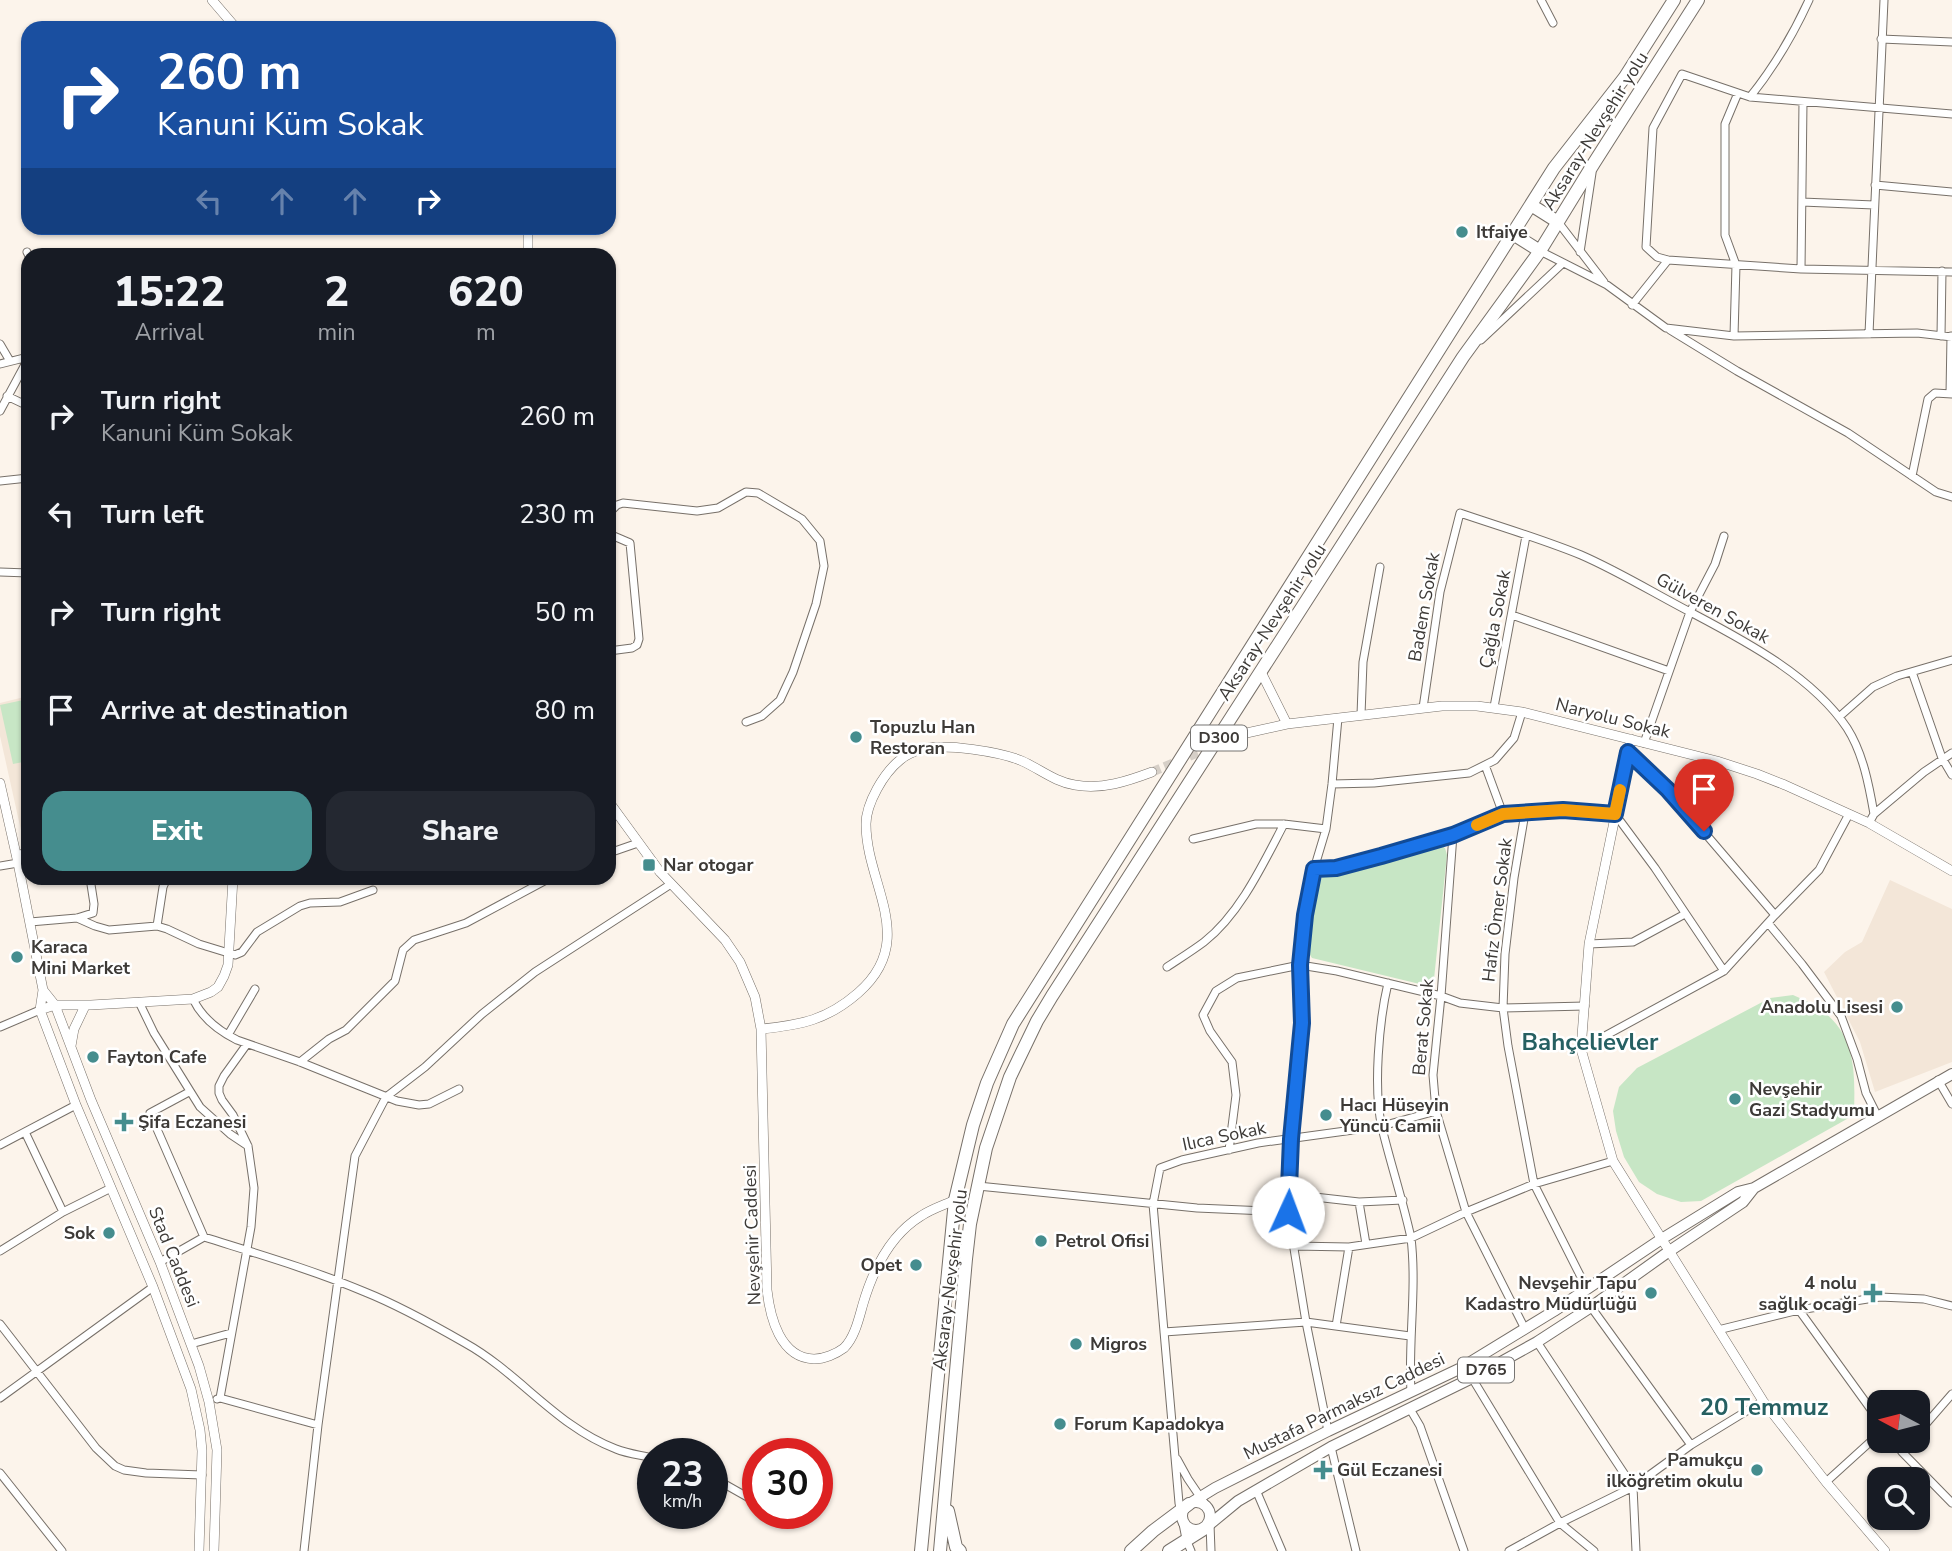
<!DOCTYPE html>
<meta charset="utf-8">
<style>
:root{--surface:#171b24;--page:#242831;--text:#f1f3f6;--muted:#9ea1a6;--accent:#458d8e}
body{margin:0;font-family:"Nunito Sans",sans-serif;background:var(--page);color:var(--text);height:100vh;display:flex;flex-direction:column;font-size:26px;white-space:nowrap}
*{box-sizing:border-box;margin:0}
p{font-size:23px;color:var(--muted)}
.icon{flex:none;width:38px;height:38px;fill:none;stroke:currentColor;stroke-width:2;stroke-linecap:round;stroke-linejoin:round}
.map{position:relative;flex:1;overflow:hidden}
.panel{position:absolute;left:21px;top:248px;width:595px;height:637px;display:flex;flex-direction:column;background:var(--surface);border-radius:21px;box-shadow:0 2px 5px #0004}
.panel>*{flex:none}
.top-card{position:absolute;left:21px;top:21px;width:595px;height:214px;border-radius:21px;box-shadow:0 2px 5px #0004;background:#1a4fa0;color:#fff;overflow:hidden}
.needle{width:46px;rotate:277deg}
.tools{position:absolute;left:1867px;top:1390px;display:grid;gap:14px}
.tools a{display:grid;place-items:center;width:63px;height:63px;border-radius:14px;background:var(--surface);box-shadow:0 2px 5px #0004;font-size:35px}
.speed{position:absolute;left:637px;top:1438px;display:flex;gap:14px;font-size:35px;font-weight:700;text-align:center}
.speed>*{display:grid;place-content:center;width:91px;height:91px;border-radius:50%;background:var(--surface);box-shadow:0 2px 5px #0004;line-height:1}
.speed small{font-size:18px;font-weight:400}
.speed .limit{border:10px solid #d22;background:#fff;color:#111}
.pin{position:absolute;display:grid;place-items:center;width:60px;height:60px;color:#fff;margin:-72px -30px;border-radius:50% 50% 50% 0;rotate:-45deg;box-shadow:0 0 7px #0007}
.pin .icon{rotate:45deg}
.me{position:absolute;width:77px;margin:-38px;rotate:2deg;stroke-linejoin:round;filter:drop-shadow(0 0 5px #0008)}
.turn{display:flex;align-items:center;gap:24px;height:147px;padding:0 21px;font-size:32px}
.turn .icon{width:91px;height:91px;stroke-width:2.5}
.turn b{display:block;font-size:49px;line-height:60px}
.lanes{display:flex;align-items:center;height:66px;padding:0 21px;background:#0003;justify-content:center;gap:35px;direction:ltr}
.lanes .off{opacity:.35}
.eta{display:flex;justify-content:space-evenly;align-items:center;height:119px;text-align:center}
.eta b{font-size:42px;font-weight:800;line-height:49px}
.cta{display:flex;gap:14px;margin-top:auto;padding:14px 21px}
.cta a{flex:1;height:80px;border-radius:21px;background:var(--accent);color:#fff;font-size:28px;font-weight:800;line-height:80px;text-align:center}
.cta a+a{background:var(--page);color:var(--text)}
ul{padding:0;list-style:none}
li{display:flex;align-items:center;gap:21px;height:98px;padding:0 21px}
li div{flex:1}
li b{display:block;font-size:26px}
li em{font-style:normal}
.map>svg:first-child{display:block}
</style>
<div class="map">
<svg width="1952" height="1551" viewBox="0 0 1952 1551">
<rect width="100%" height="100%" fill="#fcf4eb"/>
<!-- built -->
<path fill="#f3e6d8" d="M28,696V844H24L0,736V703Z
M1890,880L1952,909V1062L1875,1092L1860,1042L1824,972L1845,952L1862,942Z"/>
<!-- green -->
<path fill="#c7e6c5" d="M28,699V761L13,764L0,705Z
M1433,845H1440L1445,848L1447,855L1434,979L1428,986L1312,958L1308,952V946L1316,890L1322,877Z
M1793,995C1801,999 1810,1002 1817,1007C1857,1033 1855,1073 1854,1115L1701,1201L1681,1202L1657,1194L1639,1182L1624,1157L1616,1131L1613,1111L1619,1087L1637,1068L1770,998Z"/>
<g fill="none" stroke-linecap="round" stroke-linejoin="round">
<!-- tertiary-tunnel -->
<path stroke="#d6cfc7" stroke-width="9" stroke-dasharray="9 4.5" stroke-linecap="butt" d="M1152,772L1242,734"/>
<!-- minor casing -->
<g stroke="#777069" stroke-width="9">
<path id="minor" d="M1541,0L1553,23
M1881,39L1952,42
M1750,97C1774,67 1793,35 1809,0
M1952,114L1750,97L1682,74L1653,128L1646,247L1657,257L1668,260L1801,269L1952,272
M1875,185L1952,192
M1802,202L1874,205
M1558,222L1604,282
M1540,251L1607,285L1666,328L1734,336L1917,333L1952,337
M27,252L29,256
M1580,252L1592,173
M1801,269L1803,102
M1632,305L1668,260
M1670,330L1737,371L1848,433L1936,492L1952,497
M1869,334L1884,0
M1734,336L1736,265L1725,235V124L1738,93
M1941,336L1942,271
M1481,340L1563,263
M0,344L10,361
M0,364L28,357
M1950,394L1951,336
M7,396L28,406
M0,411L28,359
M1912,476L1928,399L1935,393L1952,394
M0,481L28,478
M609,513L617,505L623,503L697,511L718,508L746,492L758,493L802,519L820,541L824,566L816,604L793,672L780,700L762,716L746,722
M609,534L630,543L639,639L637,645L632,648L609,651
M0,572L28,573
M1512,615L1669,671
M1912,672L1942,758L1952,775
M1494,707L1526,536
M1423,708L1440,592L1460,513C1501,527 1542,539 1581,555C1620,572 1657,595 1694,614C1747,642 1813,677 1847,728C1863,753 1869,785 1874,814
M1361,715L1363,662L1380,567
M1839,717L1873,687L1897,676L1952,660
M1644,743L1690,612L1715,564L1724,536
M1628,752L1668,790L1775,915
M1485,765L1503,814
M1332,784L1374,783L1469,773L1495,760L1514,738L1522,712
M1525,813L1514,878L1505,954L1503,1008L1508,1046L1534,1184L1587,1289
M1869,823L1874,814L1924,772L1952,753
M1453,835L1441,996L1433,1075L1436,1111L1466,1212L1525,1329
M1193,839L1256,824H1284L1326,829
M609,853L638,843
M16,855L28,852
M0,866L18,863
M1314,869L1336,868L1381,856L1453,835L1503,814L1563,810L1615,814L1655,868L1724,971
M77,918L95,926L109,930L157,926L167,929L199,944L235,955L242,952L257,932L300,906L310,903L340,902L373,890
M30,922L77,918L93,913L94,904L90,878
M1768,923L1802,964L1841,1016L1857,1059L1866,1093L1878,1117
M157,926L163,887L167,878
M1589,944L1633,942L1685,914
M1167,967C1179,959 1192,951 1204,942C1240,914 1263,864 1284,824
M1388,983C1379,1021 1373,1089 1382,1128C1391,1165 1403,1201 1411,1238C1417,1289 1408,1341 1411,1392
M193,999C202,1018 219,1031 237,1040L300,1062L397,1101L419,1105L429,1104L459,1089
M139,1002L154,1033L200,1107L230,1134L248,1146
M0,1027L40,1010
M228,1035L255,989
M1581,1049L1724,971L1775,915L1819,870L1849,814
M300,1062L329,1039L346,1030L395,981L403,950L414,940L466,923L550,878
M1938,1080L1952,1104
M189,1092L150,1113L204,1237
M25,1132L63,1212
M0,1145L76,1105
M1229,1150L1236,1095L1232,1062L1210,1031L1203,1015L1216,991L1237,978L1300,965L1337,971L1441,996L1460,1003L1503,1008L1585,1006
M978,1186L1197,1208L1288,1212
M1288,1194L1359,1202L1403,1200
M1359,1202L1366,1244
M1294,1246L1349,1247L1411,1238L1466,1212L1534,1184L1613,1161
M0,1251L63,1212L111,1188
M160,1262L204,1237C258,1254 313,1270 365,1292C400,1306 432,1324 465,1343C519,1373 557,1427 616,1449C628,1454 641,1455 653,1458
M1591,1307L1691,1445
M1799,1310L1880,1422
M0,1324L96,1448L115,1466L124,1470L146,1473L202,1475
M1336,1326L1349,1247
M1718,1330L1799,1310L1880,1297L1924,1299L1952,1306
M1164,1332L1306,1322L1410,1336
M1537,1342L1633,1487L1636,1551
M191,1344L231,1333
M1472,1378L1560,1523L1594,1551
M0,1398L153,1287
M220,1398L251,1227L254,1188L248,1146L233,1115L222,1100L219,1093V1086L224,1076L247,1044
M217,1399L220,1398L318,1425
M1410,1409L1420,1426L1464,1551
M1328,1431L1306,1322L1288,1212L1291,1139L1302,1023L1300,965L1305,915L1314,869L1326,829L1332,784L1338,718
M1918,1433L1952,1394
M1893,1440L1902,1452L1952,1503
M1331,1447L1356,1551
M1902,1452L1912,1440
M1177,1459L1188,1479L1207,1507
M0,1473L62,1551
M712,1477L758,1503
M1826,1482L1880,1433
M1256,1490L1282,1551
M1210,1524L1211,1551
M304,1551L318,1425L355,1156L386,1097L425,1067L482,1014L535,972L671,884
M1191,1551L1186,1539L1179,1503L1163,1320L1153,1204L1160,1168L1182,1160L1258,1143L1382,1126L1436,1111
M1509,1551L1560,1523L1633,1487L1691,1445L1763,1401"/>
</g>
<!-- tertiary casing -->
<g stroke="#777069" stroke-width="10">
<path id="tertiary" d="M212,0L236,28
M528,256V228
M1261,672L1287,724
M1242,734L1287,724L1442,706H1477L1522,712L1717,761L1757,774L1785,785L1869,823L1952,871
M1631,739L1589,944L1581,1049L1613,1161L1763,1401L1826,1482L1885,1551
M0,783L18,863L43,990L40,1010L76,1105L153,1287L191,1389L200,1430L202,1451L199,1551
M609,802L660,872L725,940L740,962L755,997L761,1029L767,1290C770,1317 780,1358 814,1359C824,1359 836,1354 844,1348C855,1337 859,1318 863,1304C873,1270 890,1235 921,1216C931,1209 944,1205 955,1200
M43,990L55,1005L91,1100L160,1262L199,1366L209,1402L217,1450L214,1551
M40,1010L55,1005H91L193,999L211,992L218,987L224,976L228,965L233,878
M761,1029C801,1025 827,1020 858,993C919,940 866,885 866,824C866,812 871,800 877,789C883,778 890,768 900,760C906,755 915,751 923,749C945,743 1001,752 1022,761C1040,769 1055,782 1075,785C1102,790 1128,781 1152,772
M71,1046L74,1029L85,1006"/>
</g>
<!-- primary casing -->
<g stroke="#777069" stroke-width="12">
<path id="primary" d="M1182 1516a14 14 0 1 1 28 0a14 14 0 1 1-28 0Z
M1189,1504L1215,1488L1328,1431L1459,1369L1554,1311L1660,1240L1738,1192L1754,1188L1952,1074
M1204,1529L1238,1501L1331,1447L1472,1378L1537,1342L1591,1307L1668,1252L1743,1202L1754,1188"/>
</g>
<!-- trunk casing -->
<g stroke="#777069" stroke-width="14">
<path id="trunk" d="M1531,205L1558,222
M1513,234L1540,251
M948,1511L956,1547L960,1551
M921,1551L955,1200L973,1125L987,1083L1013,1024L1554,168L1625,77L1674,0
M940,1551L966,1259L970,1224L986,1148L1010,1077L1037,1021L1052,996L1463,357L1540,251L1594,163L1698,0
M1131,1551L1153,1531L1189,1504
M1169,1551L1204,1529"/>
</g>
<!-- minor -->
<use href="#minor" stroke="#fff" stroke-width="7"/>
<!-- tertiary -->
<use href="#tertiary" stroke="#fff" stroke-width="9"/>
<!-- primary -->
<use href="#primary" stroke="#fff" stroke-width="10"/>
<!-- trunk -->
<use href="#trunk" stroke="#fff" stroke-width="12"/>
</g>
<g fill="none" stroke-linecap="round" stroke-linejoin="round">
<!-- route casing -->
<g stroke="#114b97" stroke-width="18">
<path id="route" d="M1288,1212L1291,1139L1302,1023L1300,965L1305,915L1314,869L1336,868L1381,856L1453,835L1503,814L1563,810L1615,814L1628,752L1668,790L1704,831"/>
</g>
<!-- route -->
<use href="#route" stroke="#1a73e8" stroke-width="12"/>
<!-- slow -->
<path stroke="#f59e0b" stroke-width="12" d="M1477,825L1503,814L1563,810L1615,814L1620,790"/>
</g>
<!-- markers -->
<g fill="#458d8e" stroke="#fff" stroke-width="2.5">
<circle cx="1462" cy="232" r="7"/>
<circle cx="856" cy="737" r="7"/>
<rect x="642" y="858" width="14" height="14" rx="3.5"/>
<circle cx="17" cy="957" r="7"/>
<circle cx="1897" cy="1007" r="7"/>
<circle cx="93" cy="1057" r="7"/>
<circle cx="1735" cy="1099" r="7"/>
<circle cx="1326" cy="1115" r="7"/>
<path d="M120.5 1111.5h7v7h7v7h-7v7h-7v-7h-7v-7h7z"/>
<circle cx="109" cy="1233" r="7"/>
<circle cx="1041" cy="1241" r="7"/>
<circle cx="916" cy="1265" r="7"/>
<circle cx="1651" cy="1293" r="7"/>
<path d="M1869.5 1282.5h7v7h7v7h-7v7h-7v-7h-7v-7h7z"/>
<circle cx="1076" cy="1344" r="7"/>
<circle cx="1060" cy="1424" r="7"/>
<path d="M1319.5 1459.5h7v7h7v7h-7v7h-7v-7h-7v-7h7z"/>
<circle cx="1757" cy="1470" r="7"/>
</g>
<g text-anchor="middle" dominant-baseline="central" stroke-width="5" stroke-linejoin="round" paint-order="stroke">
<!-- shield labels -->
<g fill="#fff" stroke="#777573" stroke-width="2">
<rect x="1191" y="725.5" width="56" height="25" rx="5"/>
<rect x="1458" y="1357.5" width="56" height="25" rx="5"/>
</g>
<g font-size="16" font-weight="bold" fill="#3d3a37">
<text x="1219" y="738">D300</text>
<text x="1486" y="1370">D765</text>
</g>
<!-- street labels -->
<g font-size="18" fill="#3d3a37" stroke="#fff">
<text transform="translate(1595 131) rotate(-58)">Aksaray-Nevşehir yolu</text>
<text transform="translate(1424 607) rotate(-80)">Badem Sokak</text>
<text transform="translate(1713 608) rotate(29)">Gülveren Sokak</text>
<text transform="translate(1495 619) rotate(-79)">Çağla Sokak</text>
<text transform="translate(1272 622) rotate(-57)">Aksaray-Nevşehir yolu</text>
<text transform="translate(1613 718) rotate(14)">Naryolu Sokak</text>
<text transform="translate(1497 910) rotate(-83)">Hafız Ömer Sokak</text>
<text transform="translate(1423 1027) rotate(-85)">Berat Sokak</text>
<text transform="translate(1224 1136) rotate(-12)">Ilıca Sokak</text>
<text transform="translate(752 1235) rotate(-92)">Nevşehir Caddesi</text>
<text transform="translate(174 1257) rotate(68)">Stad Caddesi</text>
<text transform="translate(950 1280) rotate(-83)">Aksaray-Nevşehir yolu</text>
<text transform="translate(1344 1406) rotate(-26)">Mustafa Parmaksız Caddesi</text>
</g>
<!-- poi labels -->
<g font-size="18" font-weight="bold" fill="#3d3a37" stroke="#fff" text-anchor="start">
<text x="1476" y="232">Itfaiye</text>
<text x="870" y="727">Topuzlu Han<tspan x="870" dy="21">Restoran</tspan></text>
<text x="663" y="865">Nar otogar</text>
<text x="31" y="947">Karaca<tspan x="31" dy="21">Mini Market</tspan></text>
<text x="1883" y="1007" text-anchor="end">Anadolu Lisesi</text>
<text x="107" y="1057">Fayton Cafe</text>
<text x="1749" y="1089">Nevşehir<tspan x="1749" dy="21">Gazi Stadyumu</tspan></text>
<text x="1340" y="1105">Hacı Hüseyin<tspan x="1340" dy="21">Yüncü Camii</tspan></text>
<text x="138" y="1122">Şifa Eczanesi</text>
<text x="95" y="1233" text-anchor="end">Sok</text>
<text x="1055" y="1241">Petrol Ofisi</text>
<text x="902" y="1265" text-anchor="end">Opet</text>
<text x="1637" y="1283" text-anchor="end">Nevşehir Tapu<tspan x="1637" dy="21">Kadastro Müdürlüğü</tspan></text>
<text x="1857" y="1283" text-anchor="end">4 nolu<tspan x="1857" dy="21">sağlık ocaği</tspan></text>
<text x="1090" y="1344">Migros</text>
<text x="1074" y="1424">Forum Kapadokya</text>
<text x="1743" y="1460" text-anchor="end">Pamukçu<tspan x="1743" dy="21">ilköğretim okulu</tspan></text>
<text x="1337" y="1470">Gül Eczanesi</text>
</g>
<!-- district labels -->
<g font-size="24" font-weight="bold" fill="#266062" stroke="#fff">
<text x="1590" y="1042">Bahçelievler</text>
<text x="1764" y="1407">20 Temmuz</text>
</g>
</g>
</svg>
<div class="tools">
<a><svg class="needle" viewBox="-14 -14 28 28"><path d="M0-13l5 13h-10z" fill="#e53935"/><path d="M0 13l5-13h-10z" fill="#9ea1a6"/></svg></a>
<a><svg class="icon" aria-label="search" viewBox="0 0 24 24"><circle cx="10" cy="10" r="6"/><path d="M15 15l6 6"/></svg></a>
</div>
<div class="speed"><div>23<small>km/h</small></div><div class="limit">30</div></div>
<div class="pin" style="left:1704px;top:831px;background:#d93025"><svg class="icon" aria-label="arrive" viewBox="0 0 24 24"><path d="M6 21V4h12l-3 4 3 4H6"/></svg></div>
<svg class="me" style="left:1288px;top:1212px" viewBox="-20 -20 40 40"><circle r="19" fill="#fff"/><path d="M0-13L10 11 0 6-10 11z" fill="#1a73e8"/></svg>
<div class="top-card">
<div class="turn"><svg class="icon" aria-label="right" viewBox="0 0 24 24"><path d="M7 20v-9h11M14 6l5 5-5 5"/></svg><div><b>260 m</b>Kanuni Küm Sokak</div></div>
<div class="lanes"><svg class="icon off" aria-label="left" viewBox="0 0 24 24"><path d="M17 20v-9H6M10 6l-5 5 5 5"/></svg><svg class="icon off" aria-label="ahead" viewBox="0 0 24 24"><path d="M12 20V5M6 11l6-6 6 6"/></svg><svg class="icon off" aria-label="ahead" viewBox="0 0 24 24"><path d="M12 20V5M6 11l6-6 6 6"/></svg><svg class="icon" aria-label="right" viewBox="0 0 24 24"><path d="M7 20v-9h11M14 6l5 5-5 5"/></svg></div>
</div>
<section class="panel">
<div class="eta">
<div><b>15:22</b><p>Arrival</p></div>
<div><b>2</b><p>min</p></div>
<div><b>620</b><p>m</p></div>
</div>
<ul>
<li><svg class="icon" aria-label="right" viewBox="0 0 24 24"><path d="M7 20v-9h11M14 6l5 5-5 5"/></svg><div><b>Turn right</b><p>Kanuni Küm Sokak</p></div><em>260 m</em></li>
<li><svg class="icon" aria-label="left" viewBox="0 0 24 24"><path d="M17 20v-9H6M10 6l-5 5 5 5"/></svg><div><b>Turn left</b></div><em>230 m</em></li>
<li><svg class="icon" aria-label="right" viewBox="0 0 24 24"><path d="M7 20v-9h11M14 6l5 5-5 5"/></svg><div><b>Turn right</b></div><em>50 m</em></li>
<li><svg class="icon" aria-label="arrive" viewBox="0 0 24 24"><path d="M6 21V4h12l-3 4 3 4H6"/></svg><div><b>Arrive at destination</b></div><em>80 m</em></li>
</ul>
<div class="cta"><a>Exit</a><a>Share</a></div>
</section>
</div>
